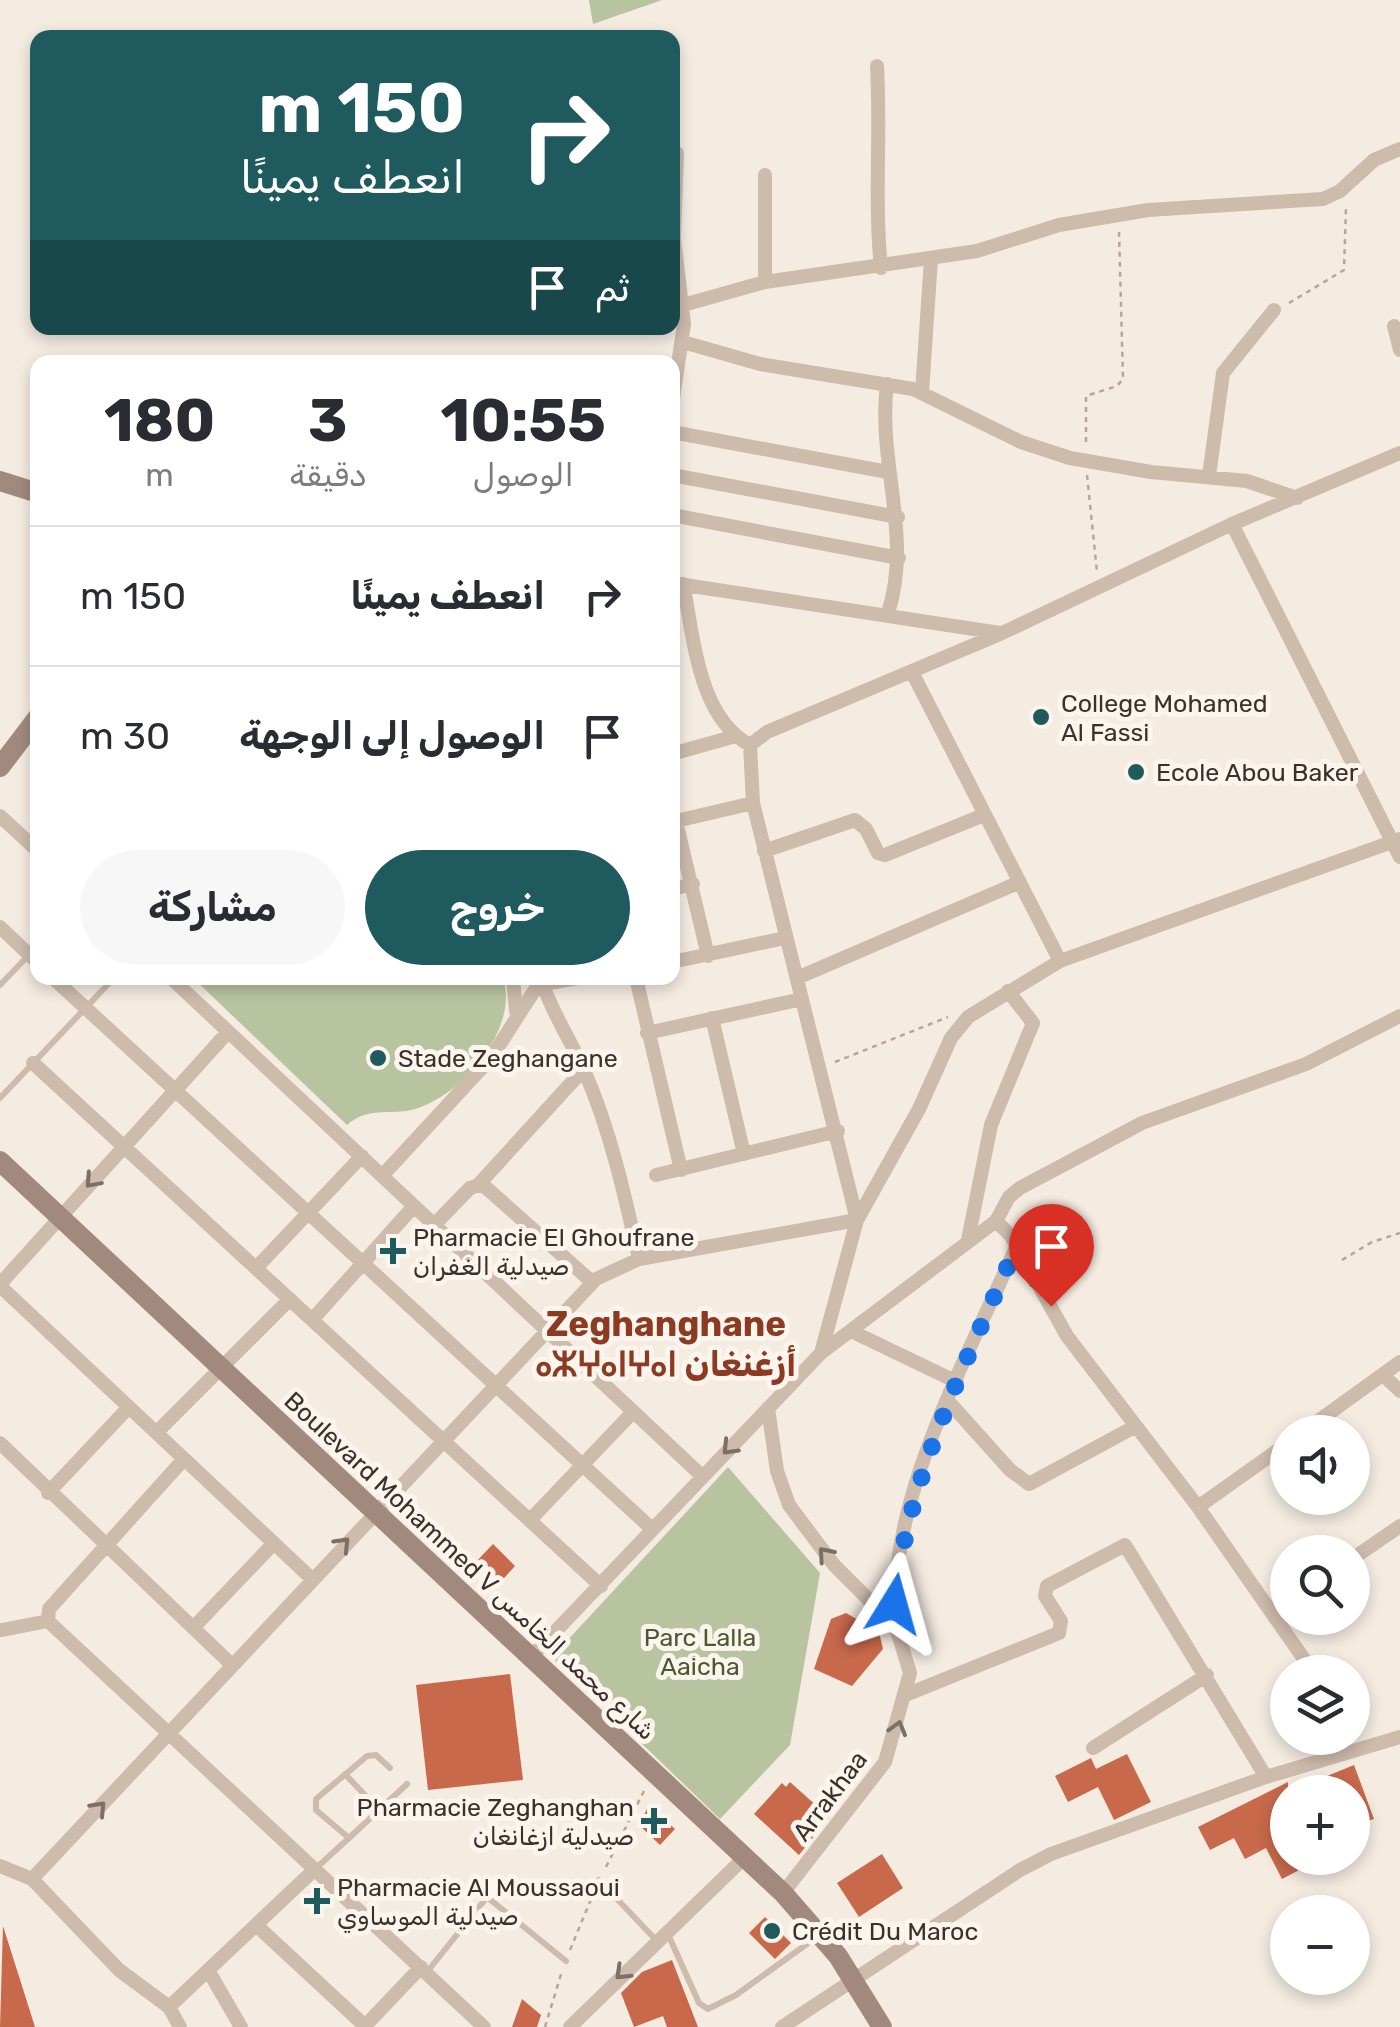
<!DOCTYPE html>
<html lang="ar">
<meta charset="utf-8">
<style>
:root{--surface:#fff;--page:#f7f7f7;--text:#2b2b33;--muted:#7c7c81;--line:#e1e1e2;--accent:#1f5a5e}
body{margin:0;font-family:Rubik,Vazirmatn,"Noto Sans Tifinagh",sans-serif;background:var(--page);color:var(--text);direction:rtl;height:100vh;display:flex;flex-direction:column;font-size:38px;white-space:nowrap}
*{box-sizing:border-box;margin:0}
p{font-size:32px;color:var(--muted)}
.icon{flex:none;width:55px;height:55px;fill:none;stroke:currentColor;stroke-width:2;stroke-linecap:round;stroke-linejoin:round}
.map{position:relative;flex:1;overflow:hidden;direction:ltr}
.drawer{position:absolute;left:30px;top:355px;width:650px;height:630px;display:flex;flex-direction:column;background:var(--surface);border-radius:20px;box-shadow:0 5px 15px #0003;direction:rtl}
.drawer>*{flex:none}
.banner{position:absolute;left:30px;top:30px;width:650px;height:305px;border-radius:20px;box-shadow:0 5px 15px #0003;direction:rtl;background:#1f5a5e;color:#fff;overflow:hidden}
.tools{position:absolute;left:1270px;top:1415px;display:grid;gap:20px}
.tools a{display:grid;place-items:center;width:100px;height:100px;border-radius:50%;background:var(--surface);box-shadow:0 5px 15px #0003;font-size:50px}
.pin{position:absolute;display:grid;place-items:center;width:85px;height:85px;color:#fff;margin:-102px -42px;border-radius:50% 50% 50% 0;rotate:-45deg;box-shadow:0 0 10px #0007}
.pin .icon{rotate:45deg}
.me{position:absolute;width:110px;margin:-55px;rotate:8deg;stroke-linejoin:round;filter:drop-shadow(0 0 8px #0008)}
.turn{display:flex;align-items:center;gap:35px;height:210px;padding:0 50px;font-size:45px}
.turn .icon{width:130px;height:130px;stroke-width:2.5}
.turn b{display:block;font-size:70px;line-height:85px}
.then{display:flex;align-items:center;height:95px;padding:0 50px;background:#0003;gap:20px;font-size:38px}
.eta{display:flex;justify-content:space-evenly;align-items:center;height:170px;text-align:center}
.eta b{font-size:60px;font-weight:700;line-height:70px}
.action{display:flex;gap:20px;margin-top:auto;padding:20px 50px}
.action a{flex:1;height:115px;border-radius:60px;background:var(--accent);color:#fff;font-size:40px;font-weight:700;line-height:115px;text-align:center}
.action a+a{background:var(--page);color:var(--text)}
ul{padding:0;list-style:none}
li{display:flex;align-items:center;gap:30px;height:140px;padding:0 50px;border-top:2px solid var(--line)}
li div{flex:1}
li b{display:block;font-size:38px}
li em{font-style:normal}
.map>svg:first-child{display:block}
</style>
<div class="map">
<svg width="1400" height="2027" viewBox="0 0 1400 2027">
<rect width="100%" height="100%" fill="#f4ebe1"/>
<!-- green -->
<path fill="#b8c4a0" d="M589,0H662L593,24Z
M193,978H503C519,1027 466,1090 421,1107C394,1118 370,1104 347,1125Z
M728,1467L820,1573L790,1745L720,1819L552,1657Z"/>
<!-- building -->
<path fill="#c8694b" d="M493,1544L515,1566L495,1588L472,1566Z
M846,1613L879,1632L883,1649L852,1686L814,1669L831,1619Z
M510,1674L523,1780L428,1790L416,1685Z
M1127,1754L1151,1802L1114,1820L1098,1787L1068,1802L1055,1776L1091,1758L1096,1769Z
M1354,1765L1374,1819L1352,1826V1792H1288Z
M790,1782L829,1817L799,1855L754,1814L782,1783L786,1787Z
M1288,1782V1858H1298L1303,1868L1282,1879L1266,1848L1245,1859L1234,1838L1210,1850L1198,1827Z
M649,1805L675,1829L660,1845L639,1825Z
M882,1854L903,1888L859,1917L837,1883Z
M765,1917L791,1943L775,1959L749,1933Z
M3,1926L35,2027H0Z
M672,1960L698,2027H667L663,2016L634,2027L621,1993L642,1972Z
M522,1999L541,2015L537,2027H512Z"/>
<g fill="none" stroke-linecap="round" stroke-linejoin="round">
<!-- path -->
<path stroke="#b9a596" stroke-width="2.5" stroke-dasharray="5 5" stroke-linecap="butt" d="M1289,303L1344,270L1346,208
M1086,442V396L1117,386L1123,379L1119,232
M1087,475L1097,572
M835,1062L948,1017
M1342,1260L1372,1242L1400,1233
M606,1867L645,1789
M570,1950L594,1892
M545,2027L562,1971"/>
<!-- lane -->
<path stroke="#cdbbac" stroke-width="6" d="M0,985L28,956
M0,1098L114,978
M345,1774L379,1810
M349,1838L407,1784
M315,1869L349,1838L316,1810V1799L367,1756L376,1755L390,1768
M599,1880L656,1940
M667,1932L699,2003L708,2009L736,1995L818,1936
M427,1972L487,1897L566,1961"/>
<!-- street -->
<path stroke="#cdbbac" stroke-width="14" d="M877,66C881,133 874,200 881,268
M765,175V282
M683,305L765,282L977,251L1059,225L1148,210L1323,199L1340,191L1374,160L1400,149
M1394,326L1400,350
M683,342L760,364L913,389L1021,442L1070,458L1151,472L1247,481L1297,498
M887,384C877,463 913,535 888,613
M922,392L931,259
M672,405L684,324L674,238L677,153
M672,432L888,472
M672,475L898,517
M1209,476L1223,373L1274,310
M672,515L899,558
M1232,524L1400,857
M672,583L1000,633
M683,584C694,638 698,717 750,745
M912,672L1060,961
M672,754L732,737
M0,816L38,851
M676,821L708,956
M672,822L753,803
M764,851L855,820L866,829L878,853L885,855L984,815
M672,889L693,884
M0,927L38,963
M672,962L785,938
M53,978L652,1529
M171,978L702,1476
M513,978L516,1011
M636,978L681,1170
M797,978L1018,883
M543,985C554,1016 571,1041 584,1070C610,1129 625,1196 639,1259
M712,1018L744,1154
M647,1033L802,999
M33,1063L601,1586
M656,1175L838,1131
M382,1176L491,1058L534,991L549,983L578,978
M479,1184L584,1069
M857,1220L753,803L750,745L767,732L1000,634L1232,524L1400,453
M996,1221L1011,1236L1067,1336L1198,1507L1313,1672
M434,1225L470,1188L482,1184L592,1282
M968,1240L991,1125L1033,1023L1008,991
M256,1268L362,1156
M0,1284L228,1032
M0,1286L311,1578
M312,1320L414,1206
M853,1332L957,1382
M821,1353L857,1220L919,1109L951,1038L968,1017L1060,961L1400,839
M1383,1375L1400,1391
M949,1402L1010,1470L1029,1484L1136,1426
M768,1408L777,1471L789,1505L834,1565L896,1627L910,1673L885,1762L783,1893
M158,1431L290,1299
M1303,1432L1400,1362
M0,1443L232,1665
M184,1459L49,1609L48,1621L484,2027
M48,1493L129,1407
M1198,1507L1288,1443
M530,1520L633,1412
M1352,1559L1400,1526
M896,1627C885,1502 968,1357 1017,1245
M193,1628L274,1543
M2,1630L48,1621
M530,1658L821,1353L996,1221L1009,1197L1020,1188L1142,1123L1306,1064L1400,1016
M908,1694L1059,1633L1061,1621L1045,1596L1047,1586L1125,1545L1266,1777
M1093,1748L1207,1675
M0,1866L32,1879L119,1970L169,2007L180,2027
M32,1879L596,1279L639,1259L857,1220
M256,1925L366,2027
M208,1970L241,2027
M169,2007L314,1870
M364,2027L421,1967
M570,2027L744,1858
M782,2027L1020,1870L1051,1854L1266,1777L1400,1737"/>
<!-- secondary -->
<path stroke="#a18a7d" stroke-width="20" d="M0,481L38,493
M0,767L38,717
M0,1161L783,1893L838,1956L882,2027"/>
</g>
<!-- one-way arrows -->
<defs><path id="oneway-chevron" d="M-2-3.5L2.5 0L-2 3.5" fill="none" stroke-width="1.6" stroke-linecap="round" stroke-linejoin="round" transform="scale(2.5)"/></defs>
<g stroke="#7d6f65">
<use href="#oneway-chevron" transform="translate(92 1181) rotate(132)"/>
<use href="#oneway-chevron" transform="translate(729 1448) rotate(134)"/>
<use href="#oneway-chevron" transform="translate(343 1544) rotate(-46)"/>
<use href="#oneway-chevron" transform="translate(825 1554) rotate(-131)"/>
<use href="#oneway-chevron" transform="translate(898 1728) rotate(-74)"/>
<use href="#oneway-chevron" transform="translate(99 1808) rotate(-47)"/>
<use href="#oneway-chevron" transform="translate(622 1973) rotate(136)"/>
</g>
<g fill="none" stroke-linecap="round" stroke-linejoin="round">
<!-- route -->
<path stroke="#1a73e8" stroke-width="18" stroke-dasharray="0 32.4" d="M894,1604C908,1476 966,1362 1017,1245L1051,1306"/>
</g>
<!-- markers -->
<g fill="#1f5a5e" stroke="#fbf5ee" stroke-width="4">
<circle cx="1041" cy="717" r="10"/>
<circle cx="1136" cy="772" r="10"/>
<circle cx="378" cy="1058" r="10"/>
<path d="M388 1236h10v10h10v10h-10v10h-10v-10h-10v-10h10z"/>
<path d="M649 1806h10v10h10v10h-10v10h-10v-10h-10v-10h10z"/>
<path d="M312 1886h10v10h10v10h-10v10h-10v-10h-10v-10h10z"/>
<circle cx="772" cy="1931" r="10"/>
</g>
<g text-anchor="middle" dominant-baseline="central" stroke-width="10" stroke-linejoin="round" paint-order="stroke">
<!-- poi labels -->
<g font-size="25" fill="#3b302b" stroke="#fbf5ee" text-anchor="start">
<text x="1061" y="703">College Mohamed<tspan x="1061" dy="29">Al Fassi</tspan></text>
<text x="1156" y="772">Ecole Abou Baker</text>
<text x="398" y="1058">Stade Zeghangane</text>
<text x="413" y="1237">Pharmacie El Ghoufrane<tspan x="413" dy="29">صيدلية الغفران</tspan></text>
<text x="634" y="1807" text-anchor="end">Pharmacie Zeghanghan<tspan x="634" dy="29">صيدلية ازغانغان</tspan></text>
<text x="337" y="1887">Pharmacie Al Moussaoui<tspan x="337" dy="29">صيدلية الموساوي</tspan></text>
<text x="792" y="1931">Crédit Du Maroc</text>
</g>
<!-- street labels -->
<g font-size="25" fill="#3b302b" stroke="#fbf5ee">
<text transform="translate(470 1566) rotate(43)">Boulevard Mohammed V شارع محمد الخامس</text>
<text transform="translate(830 1796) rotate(-53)">Arrakhaa</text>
</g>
<!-- park labels -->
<g font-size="25" fill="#4a5a2e" stroke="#fbf5ee">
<text x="700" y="1637">Parc Lalla<tspan x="700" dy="29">Aaicha</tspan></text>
</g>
<!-- district labels -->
<g font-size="35" font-weight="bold" fill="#8c3b22" stroke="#fbf5ee">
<text x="666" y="1324">Zeghanghane<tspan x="666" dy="40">ⴰⵣⵖⴰⵏⵖⴰⵏ أزغنغان</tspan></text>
</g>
</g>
</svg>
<div class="tools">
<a><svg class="icon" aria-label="sound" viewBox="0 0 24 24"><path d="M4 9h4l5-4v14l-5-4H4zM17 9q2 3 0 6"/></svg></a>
<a><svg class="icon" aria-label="search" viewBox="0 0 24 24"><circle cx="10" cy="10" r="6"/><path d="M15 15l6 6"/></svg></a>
<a><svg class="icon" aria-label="layers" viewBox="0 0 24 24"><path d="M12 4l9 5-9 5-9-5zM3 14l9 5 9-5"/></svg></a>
<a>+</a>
<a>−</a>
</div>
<div class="pin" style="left:1051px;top:1306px;background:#d93025"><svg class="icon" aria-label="arrive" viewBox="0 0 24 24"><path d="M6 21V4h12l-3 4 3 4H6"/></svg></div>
<svg class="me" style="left:894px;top:1604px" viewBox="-20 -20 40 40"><path d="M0-17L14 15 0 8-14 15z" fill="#1a73e8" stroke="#fff" stroke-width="4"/></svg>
<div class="banner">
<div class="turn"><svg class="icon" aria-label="right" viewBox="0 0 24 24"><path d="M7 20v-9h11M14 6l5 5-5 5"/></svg><div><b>150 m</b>انعطف يمينًا</div></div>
<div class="then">ثم<svg class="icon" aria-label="arrive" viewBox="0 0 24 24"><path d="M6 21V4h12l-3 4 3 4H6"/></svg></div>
</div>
<section class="drawer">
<div class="eta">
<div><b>10:55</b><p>الوصول</p></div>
<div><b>3</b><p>دقيقة</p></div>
<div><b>180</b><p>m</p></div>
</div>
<ul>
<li><svg class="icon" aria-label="right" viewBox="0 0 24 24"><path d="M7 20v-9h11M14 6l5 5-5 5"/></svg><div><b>انعطف يمينًا</b></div><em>150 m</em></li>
<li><svg class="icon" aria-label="arrive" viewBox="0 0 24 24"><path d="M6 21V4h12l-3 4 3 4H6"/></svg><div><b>الوصول إلى الوجهة</b></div><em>30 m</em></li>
</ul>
<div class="action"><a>خروج</a><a>مشاركة</a></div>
</section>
</div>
